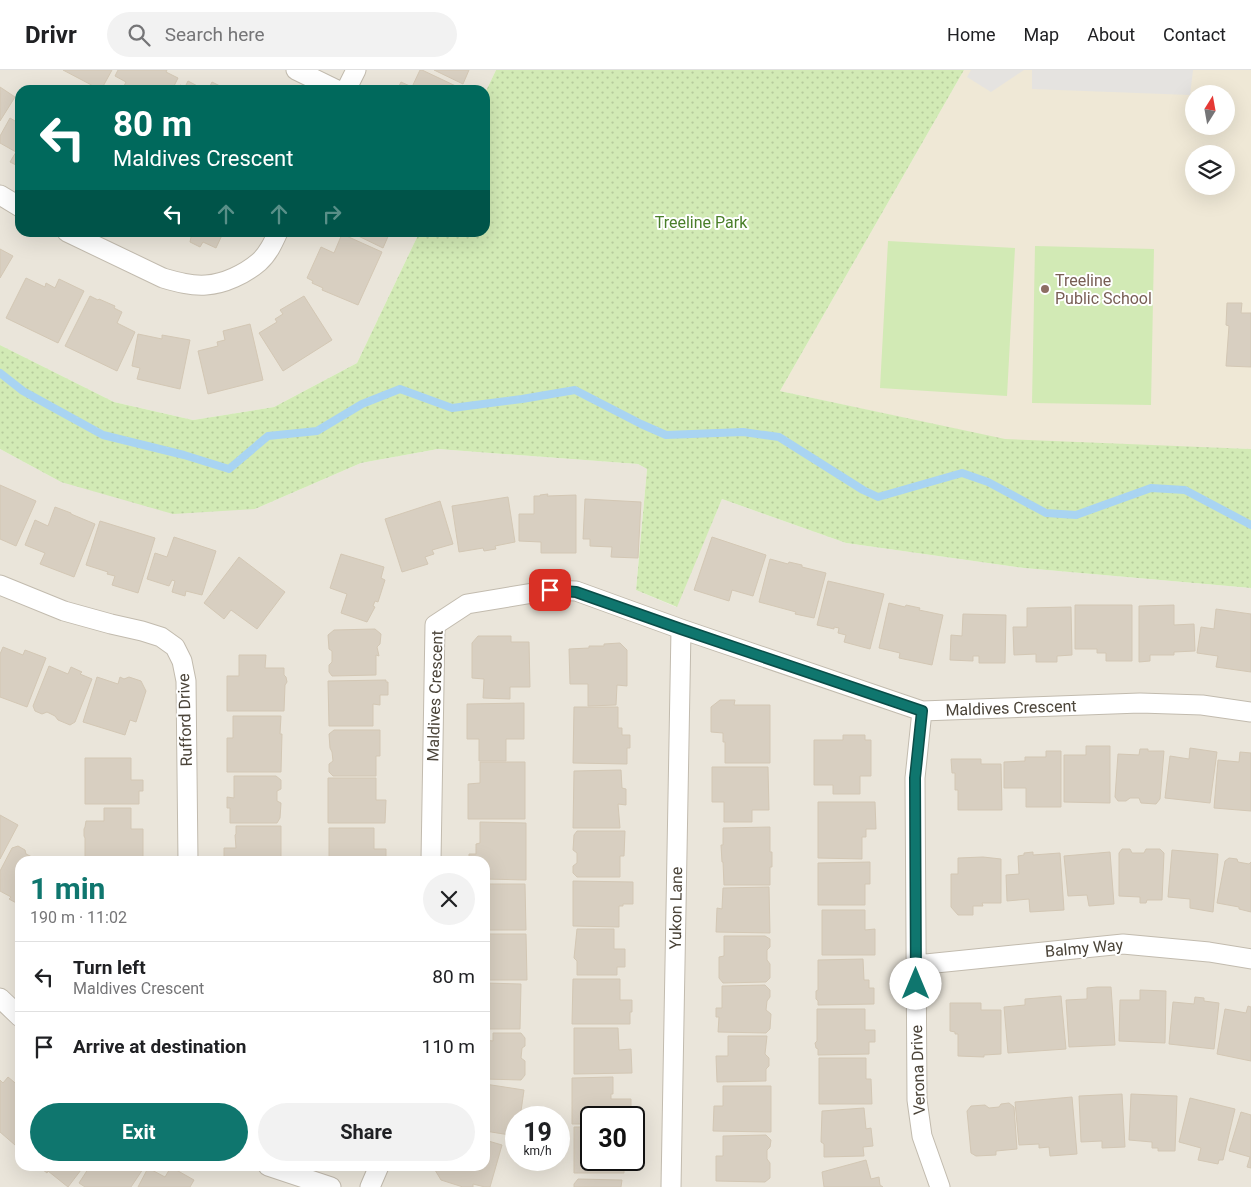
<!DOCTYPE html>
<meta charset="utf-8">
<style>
:root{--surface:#fff;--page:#f2f2f2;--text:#202124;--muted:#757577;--line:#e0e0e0;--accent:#0f766e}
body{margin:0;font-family:Roboto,sans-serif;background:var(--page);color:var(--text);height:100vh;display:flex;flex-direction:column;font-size:19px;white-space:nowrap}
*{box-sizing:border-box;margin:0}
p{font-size:16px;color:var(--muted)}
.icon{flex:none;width:28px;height:28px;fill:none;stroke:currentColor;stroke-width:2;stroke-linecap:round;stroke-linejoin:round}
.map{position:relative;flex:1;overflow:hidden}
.sheet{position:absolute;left:15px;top:786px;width:475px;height:315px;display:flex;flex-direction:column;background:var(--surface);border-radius:15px;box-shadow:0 5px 20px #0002}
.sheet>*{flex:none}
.banner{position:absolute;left:15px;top:15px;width:475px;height:152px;border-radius:15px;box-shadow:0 5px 20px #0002;background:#00695c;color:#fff;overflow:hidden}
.needle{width:32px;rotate:11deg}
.buttons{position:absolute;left:1185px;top:15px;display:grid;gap:10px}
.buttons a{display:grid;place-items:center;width:50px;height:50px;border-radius:50%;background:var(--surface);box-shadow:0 5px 20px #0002;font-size:25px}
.speed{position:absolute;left:505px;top:1036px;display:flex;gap:10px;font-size:25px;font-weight:700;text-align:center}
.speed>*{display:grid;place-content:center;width:65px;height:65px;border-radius:50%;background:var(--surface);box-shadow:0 5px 20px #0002;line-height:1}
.speed small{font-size:12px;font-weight:400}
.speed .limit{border:2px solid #111;border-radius:8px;background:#fff;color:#111}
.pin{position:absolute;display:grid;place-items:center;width:42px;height:42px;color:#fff;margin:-21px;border-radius:10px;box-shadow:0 2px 8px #0006}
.me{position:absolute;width:55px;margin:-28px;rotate:0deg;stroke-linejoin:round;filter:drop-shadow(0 0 4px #0008)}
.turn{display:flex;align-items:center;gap:18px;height:105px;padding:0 15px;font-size:22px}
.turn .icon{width:65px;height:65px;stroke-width:2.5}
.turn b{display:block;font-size:35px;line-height:42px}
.lanes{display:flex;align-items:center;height:48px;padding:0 15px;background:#0003;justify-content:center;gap:25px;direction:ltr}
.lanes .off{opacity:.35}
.round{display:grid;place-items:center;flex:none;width:52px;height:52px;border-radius:26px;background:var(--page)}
.summary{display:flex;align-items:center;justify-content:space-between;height:85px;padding:0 15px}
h1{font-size:30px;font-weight:700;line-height:38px;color:var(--accent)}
.action{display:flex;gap:10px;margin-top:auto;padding:10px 15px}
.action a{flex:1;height:58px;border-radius:30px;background:var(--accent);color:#fff;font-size:20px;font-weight:700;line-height:58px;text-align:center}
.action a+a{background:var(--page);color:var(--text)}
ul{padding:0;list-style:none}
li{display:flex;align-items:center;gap:15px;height:70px;padding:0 15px;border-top:1px solid var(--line)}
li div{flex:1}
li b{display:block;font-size:19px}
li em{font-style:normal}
header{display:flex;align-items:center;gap:30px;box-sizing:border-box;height:70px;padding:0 25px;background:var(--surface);border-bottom:1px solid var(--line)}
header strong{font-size:24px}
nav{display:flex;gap:28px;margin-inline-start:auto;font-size:18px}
.search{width:350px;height:45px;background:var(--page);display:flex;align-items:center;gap:12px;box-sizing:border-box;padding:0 18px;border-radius:28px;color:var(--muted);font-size:19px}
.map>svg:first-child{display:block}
</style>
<header>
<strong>Drivr</strong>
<div class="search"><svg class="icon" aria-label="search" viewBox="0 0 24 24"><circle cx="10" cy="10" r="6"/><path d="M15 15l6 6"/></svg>Search here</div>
<nav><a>Home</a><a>Map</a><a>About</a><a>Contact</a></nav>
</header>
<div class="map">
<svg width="1251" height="1117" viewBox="0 0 1251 1117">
<defs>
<pattern id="grass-dots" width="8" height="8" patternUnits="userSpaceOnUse" patternTransform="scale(1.25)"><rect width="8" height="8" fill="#d2eab5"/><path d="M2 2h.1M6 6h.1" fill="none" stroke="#b6ca9c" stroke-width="1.8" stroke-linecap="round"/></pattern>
</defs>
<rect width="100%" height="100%" fill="#f6f3ec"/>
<!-- residential -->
<path fill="#eae5da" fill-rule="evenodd" d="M0,0H496L485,23V20H20V162L419,163L357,293L274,337L193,350L114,332L0,275Z
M0,379L61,412L255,439L361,393L438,379L638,394L647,399L636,520L676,537L722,429L846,473L1024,498L1251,518V1117H0ZM20,791H485V1096H20ZM516,1048H559V1090H516ZM591,1048H634V1090H591Z"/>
<!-- education -->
<path fill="#efe8d6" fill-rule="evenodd" d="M964,0H1251V379L1011,371L780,321ZM1194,24H1226V56H1194ZM1194,84H1226V116H1194Z"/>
<!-- grass -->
<path fill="url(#grass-dots)" d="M496,0H964L780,321L1005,369L1251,379V518L1024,498L846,473L722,429L677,537L636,520L647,399L638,394L438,379L361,393L255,439L173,444L61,412L0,379V275L114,332L193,350L274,337L357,293L419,163L485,162V23Z"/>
<!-- garden -->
<path fill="#d2eab5" d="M888,171L1015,178L1007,326L880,318Z
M1035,176L1154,179L1151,335L1032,333Z"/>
<!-- parking -->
<path fill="#e5e3e0" d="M971,0H1024L991,22L967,7Z
M1032,0H1193L1190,25L1032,19Z"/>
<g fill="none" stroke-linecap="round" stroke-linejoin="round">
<!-- stream -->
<path stroke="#a9d4f2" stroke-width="8" d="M0,303L23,321L103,365L184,385L229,399L268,366L317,361L362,334L400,319L452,338L522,329L575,320L641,354L666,365L743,362L779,367L863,420L878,427L962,403L988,412L1046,443L1076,445L1151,418L1185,420L1251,455"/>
</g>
<!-- building -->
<path fill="#d8cfc1" stroke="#d3c7b4" d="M63,0H112L101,20Z
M118,0H167L166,2L178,8L172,20H122L126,12L115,6Z
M420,0H422L460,18L459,20H397L401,12L412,17Z
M434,0H469L463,14Z
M188,11L205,20H177L180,15L185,17Z
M212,12L228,20H208Z
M0,17L15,27L0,51Z
M10,48L20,54V97L10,92L16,82L0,73V66Z
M192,162H225L224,164L223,163L216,178L203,172L200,177L190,172Z
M350,162H390L383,178Z
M342,164L382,182L358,235L322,220L323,218L312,213L313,211L307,208L321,177L334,183Z
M0,179L13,186L0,208Z
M26,208L45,217L46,213L55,218L59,209L84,221L58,273L6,248Z
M90,226L98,230L99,229L115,236L114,238L122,242L117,253L135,262L117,301L65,276Z
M304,226L332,270L283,301L259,263L277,252L275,249L283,244L280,240Z
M1227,233H1242L1241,243H1251V297L1226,296L1229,256L1226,255Z
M250,254L263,310L208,324L198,281L218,276L217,272L225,270L223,261Z
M138,264L162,269V265L190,270L180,319L137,309L140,298L132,296Z
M0,415L36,431L16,476L0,469Z
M548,424L547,426L576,425V483H541V472L519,471V444H534V426H540V425Z
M508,427L515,472L495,476L496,479L484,481L483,478L459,482L452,436Z
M585,429L641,432L638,488L611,487L612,477L590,476V469H583Z
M440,431L453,474L432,480L434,484L425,487L428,494L402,502L385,449Z
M55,437L71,443V444L95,454L74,507L40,494L45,483L25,475L35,450L48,456Z
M100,451L155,468L138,523L112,515L115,506L107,504L108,502L86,495Z
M174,467L216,481L202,525L186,521L185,526L172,522L175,511L172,510L169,516L147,509L155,483L167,487Z
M712,467L766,485L753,526L732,520L729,531L694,520Z
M341,484L384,497L381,508L385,510L378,532L375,531L373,536L375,537L367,552L341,543L347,524L330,518Z
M239,487L285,522L257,559L231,540L224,549L204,533Z
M770,489L788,494L789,492L802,495V497L826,503L814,548L795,544L796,542L759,532Z
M828,511L884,524L870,579L844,572L846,565L838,563L839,558L834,557V559L817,555Z
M889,533L905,537L906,535L920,538L919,540L943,545L932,595L899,588L900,583L879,578Z
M1075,535H1132V591H1106V583H1097V579H1075Z
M1174,535V555L1194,554L1195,581L1174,582V585H1150V591L1139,592V536Z
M1071,537L1072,585L1057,586V592H1036V584L1014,585L1013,557H1027V538Z
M1216,539L1251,544V602L1216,597L1218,586L1197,583L1201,557L1214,559Z
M963,544L1006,545L1005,593H979V586H973V591L950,590L951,565L962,566Z
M375,559L381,564L380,574L377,577L379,586L376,585V605L332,606L329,602V595L332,592V581L329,579L328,565L334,560Z
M478,566H511V572H529L530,617H510V629L483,628L484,609L472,608V573Z
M620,573L627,580V616L617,615L616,635L588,636V614H570L569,579L589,578V576H604V574Z
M3,577L23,585L25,580L46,588L27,637L0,627V584Z
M239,585H266L265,598H284V605L286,607L287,612L285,615L284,641H227V606H239Z
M49,596L68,604L71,597L82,602L80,604L92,609L75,652L70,655L58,650L55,646L47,642L42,644L35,641L33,636Z
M97,607L118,614L120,607L124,609L129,607L141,611L146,621L136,652L130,650L125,665L83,652Z
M386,610V612H388V625H380V635L373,634V656H329L328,611Z
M720,630H735L734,635H770V693H725V672H723V663L711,662V637Z
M524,633V669H506V691H479V669H467V634Z
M574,637H618V658H622V665H630V678H627V694L573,693Z
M233,646H281L280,664H282L281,702H227V668H233Z
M334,660H380V686H376V706H333L329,702V694L333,691L332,682L330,678L329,664Z
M843,665H865V670H871V706H860V724H833V715H814V670H843Z
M1086,676H1110V733L1064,732V685H1086Z
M1190,678L1217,682L1210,733L1165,728L1170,686L1189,689Z
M1140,679H1148V681H1164L1160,729L1156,734L1141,733L1139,728H1130L1126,731H1118L1115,727L1118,684L1139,685Z
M1046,681H1061V737H1026V718H1004V692L1025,691V687H1046Z
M1240,682L1251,683V741L1214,738L1218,690L1239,692Z
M85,688H131V710H143V721H139V734H85Z
M951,689H981V694H1001L1002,740H958V720H955V703H952Z
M480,692H525V749H468V714L480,713Z
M712,697H768L769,740H752V752H724V732H712Z
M621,700L622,718L626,719V735L618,734L620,758H573L574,701Z
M234,706H276L281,710V719L277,721V731L281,733L280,748L277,753H230V738H227V727L234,728Z
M328,708H376V730H386L385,753H328Z
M818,732H875L876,759H866V767H862V789L818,788Z
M104,738H131V759H143V791H85V768L84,766V759L85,757L86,751H104Z
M0,745L18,755L0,789Z
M480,752L526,753V810L485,809V791H469V784H476V774L480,773Z
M236,756H281V791H222V787H224V778H236L235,765L236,764Z
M770,757V782H772V797H770V815H724L723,792H722L721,775H723V758Z
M329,758H374V779H386V788H388V791H329Z
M577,761H625L624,786H620V807H577L573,803V796L577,793V783L573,780L574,765Z
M18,776L25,780L26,784L34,788L39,787L46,791H20V835L9,829L11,827L0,821V801L12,778Z
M1122,779H1130L1132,783H1144L1146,779H1160L1164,783L1162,830H1147L1146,833H1140V827L1119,826V783Z
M1172,780L1218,784L1213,842L1190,838V829L1168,827Z
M1033,782V785L1060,783L1064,840L1030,842L1029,829L1007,831L1006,805L1019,804L1018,786L1024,785V783Z
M1110,782L1114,834L1089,836L1087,825L1068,826L1064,786Z
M983,787L1001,789V833H982L983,836H973V845H958L951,837V804H958V788Z
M1229,788L1237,789L1238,792L1249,794L1251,792V842L1239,839V837L1217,833L1225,791Z
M870,792V814H865V835H818V793Z
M573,811L633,812V834H623V836H619V857L573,856Z
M485,814H525L526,860H485Z
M769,817L770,863L716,862L717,838L722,839L723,818Z
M822,840H865V860L875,859V885H822Z
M577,859H614V879H625V897H617V905H577V891L574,888Z
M485,864H526L527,910H485Z
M724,866H765L770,869V877L767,880V890L770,894V908L766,912L723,913L719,908V887L724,886Z
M863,889L864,910H869V918H874V934L818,935V931L816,929V921L818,920V890Z
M573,909H620V930H632V942H630V954H572Z
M485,913L521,914L520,959H485Z
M765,915L770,920V927L767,931L766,940L771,944L770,959L766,963L718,962L719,947H716V938H722V916Z
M1097,917H1111L1115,975L1069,977L1066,930L1087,929V918Z
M1140,920L1166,921L1165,973L1119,971L1120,930H1140Z
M1061,926L1066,979L1008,983L1004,937L1025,935V929Z
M1195,927L1204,928V931L1219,933L1214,979L1169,974L1173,932L1194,934Z
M950,933H981V940H1001V984L984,985V987L958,986V964H955V962L950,961Z
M1248,936L1251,937V991L1217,984L1225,939L1246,943Z
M817,939H865V960H875V972H869V984L818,985V979L816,978L815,973L817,971Z
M574,958H618L619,980L631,979L632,1003L574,1004Z
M493,963H521L525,968V976L522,978L521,988L525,991V1005L521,1010L485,1009V970L493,971Z
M728,966H767L765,984L769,988V996L766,999V1011L717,1012L716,986H728Z
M819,988H866V1009H871L872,1034H819Z
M8,1007L20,1017V1069L15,1075L0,1062V1010L3,1013Z
M613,1007V1024H611V1029H631V1041H624L625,1048H591V1054H572V1008Z
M485,1014L524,1020L520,1048H516V1066L485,1061Z
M723,1016H771V1062L713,1061L714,1036H723Z
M1122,1024L1125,1077L1102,1078V1071L1081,1072L1079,1026Z
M1131,1024L1177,1026L1175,1081H1158V1078H1152V1072L1129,1070Z
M1072,1027L1077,1084L1050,1086L1049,1077L1039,1078V1074L1019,1075L1015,1032Z
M1190,1028L1235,1039L1223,1090H1219L1218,1094L1198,1090L1201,1078L1179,1072Z
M1009,1033L1014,1037L1017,1079L996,1081V1085L976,1086L971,1083L967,1041L971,1036L985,1035L989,1038L999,1037L1001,1034Z
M864,1038L866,1059L871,1058L873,1076L863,1077L864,1086L824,1087V1074L821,1072L822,1041Z
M1241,1042L1251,1045V1098L1247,1097L1250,1087L1229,1081Z
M574,1057H591V1090H624V1103H574Z
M766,1065L771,1070L770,1077L767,1080V1089L770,1093V1108L765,1112L716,1111V1086H723V1066Z
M485,1070L502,1075L490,1117H485L473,1114V1117H463L441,1110L435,1100L436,1096H485Z
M866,1090L871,1109L879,1107L880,1115L883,1117H824L822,1102Z
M38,1096H84L68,1117L48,1101L47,1103Z
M90,1096H145L131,1117H85L79,1113Z
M171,1097L194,1110L190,1117H138L148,1098L165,1107Z
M578,1109L622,1110L621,1117H574V1114Z"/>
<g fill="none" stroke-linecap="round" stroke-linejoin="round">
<!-- street casing -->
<g stroke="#c2bbae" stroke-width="21">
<path id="street" d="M296,0L337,20
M346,20L356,0
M0,125L20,137
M67,162L163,208C177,212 191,216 206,215C224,214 245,204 259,192C268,184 273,173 278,162
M0,515L64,541L111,554L142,561L161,567L175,577L182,591L186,611L188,791
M922,641L915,708L917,1030L922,1066L940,1117
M431,791L435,555L467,534L551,520L576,521L681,559L922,641L1140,633L1202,635L1251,642
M916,895L1123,874L1209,882L1251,889
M0,928L20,947
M268,1096L331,1117
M370,1117L379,1096
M671,1117L681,559"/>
</g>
<!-- street -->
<use href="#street" stroke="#fff" stroke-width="19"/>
</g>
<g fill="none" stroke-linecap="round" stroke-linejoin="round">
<!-- route casing -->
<g stroke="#0a4d48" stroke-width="12">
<path id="route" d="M550,520L576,522L681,559L922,641L915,708L916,914"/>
</g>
<!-- route -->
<use href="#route" stroke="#0f766e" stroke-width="9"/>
</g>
<!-- markers -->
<circle fill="#8d6e63" stroke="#fff" stroke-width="2" cx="1045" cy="219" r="5"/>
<g text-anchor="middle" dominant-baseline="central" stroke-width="4" stroke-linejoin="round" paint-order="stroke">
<!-- park labels -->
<g font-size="16" fill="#4a7f2a" stroke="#fff">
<text x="701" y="152">Treeline Park</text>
</g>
<!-- education labels -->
<g font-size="16" fill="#785e54" stroke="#fff" text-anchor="start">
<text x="1055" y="210">Treeline<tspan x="1055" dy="18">Public School</tspan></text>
</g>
<!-- street labels -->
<g font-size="16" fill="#4b4439" stroke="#fff">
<text transform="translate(435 626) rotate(-88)">Maldives Crescent</text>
<text transform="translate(1011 638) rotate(-2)">Maldives Crescent</text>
<text transform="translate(185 650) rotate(-92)">Rufford Drive</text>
<text transform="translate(676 838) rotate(-89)">Yukon Lane</text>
<text transform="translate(1084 878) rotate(-5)">Balmy Way</text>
<text transform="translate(918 1000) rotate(-92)">Verona Drive</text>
</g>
</g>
</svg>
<div class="buttons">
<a><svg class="needle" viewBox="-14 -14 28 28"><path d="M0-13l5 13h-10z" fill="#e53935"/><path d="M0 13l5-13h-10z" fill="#757577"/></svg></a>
<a><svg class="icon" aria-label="layers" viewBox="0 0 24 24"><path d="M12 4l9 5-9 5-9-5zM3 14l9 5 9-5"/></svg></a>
</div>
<div class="speed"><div>19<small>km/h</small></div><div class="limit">30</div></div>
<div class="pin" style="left:550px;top:520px;background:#d93025"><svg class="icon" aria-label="arrive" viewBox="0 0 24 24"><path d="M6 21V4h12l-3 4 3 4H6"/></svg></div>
<svg class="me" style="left:916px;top:914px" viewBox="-20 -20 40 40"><circle r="19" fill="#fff"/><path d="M0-13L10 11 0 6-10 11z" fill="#0f766e"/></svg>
<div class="banner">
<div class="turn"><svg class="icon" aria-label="left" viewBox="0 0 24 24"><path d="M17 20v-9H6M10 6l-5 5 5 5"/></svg><div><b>80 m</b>Maldives Crescent</div></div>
<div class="lanes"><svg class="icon" aria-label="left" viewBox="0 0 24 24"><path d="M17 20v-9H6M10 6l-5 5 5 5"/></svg><svg class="icon off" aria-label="ahead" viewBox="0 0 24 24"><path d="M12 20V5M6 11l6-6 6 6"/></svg><svg class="icon off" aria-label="ahead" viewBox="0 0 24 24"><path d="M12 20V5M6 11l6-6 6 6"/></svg><svg class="icon off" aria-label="right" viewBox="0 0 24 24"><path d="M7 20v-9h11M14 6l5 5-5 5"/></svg></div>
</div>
<section class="sheet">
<div class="summary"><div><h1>1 min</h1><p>190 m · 11:02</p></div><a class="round"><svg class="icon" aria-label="close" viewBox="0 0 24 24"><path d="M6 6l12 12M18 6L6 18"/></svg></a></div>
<ul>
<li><svg class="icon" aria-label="left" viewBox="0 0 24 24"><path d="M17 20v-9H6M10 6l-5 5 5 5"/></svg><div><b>Turn left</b><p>Maldives Crescent</p></div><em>80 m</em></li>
<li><svg class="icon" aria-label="arrive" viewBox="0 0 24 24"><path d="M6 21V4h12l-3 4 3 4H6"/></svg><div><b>Arrive at destination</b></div><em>110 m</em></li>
</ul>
<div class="action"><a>Exit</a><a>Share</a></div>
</section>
</div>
